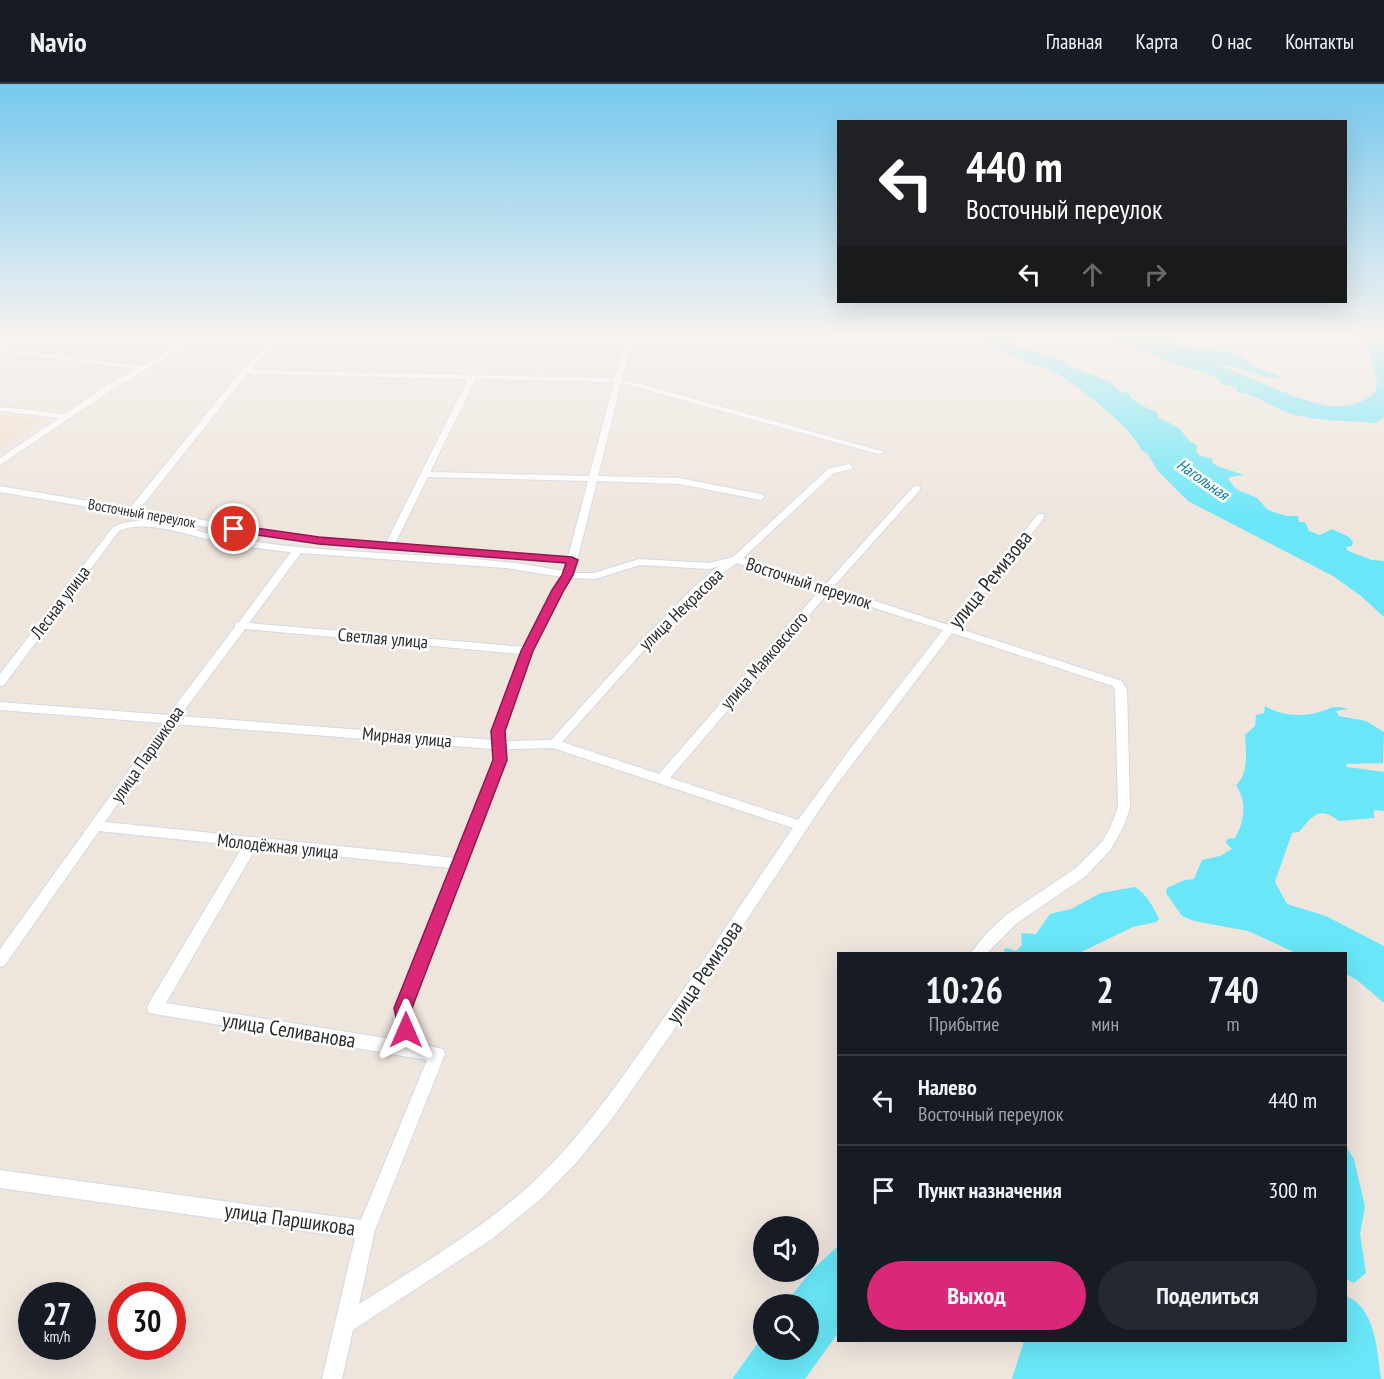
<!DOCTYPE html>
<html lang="ru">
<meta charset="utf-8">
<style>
:root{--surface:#171b24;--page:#242831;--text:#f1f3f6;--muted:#9ea1a6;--line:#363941;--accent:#db2777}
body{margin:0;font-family:"PT Sans Narrow",sans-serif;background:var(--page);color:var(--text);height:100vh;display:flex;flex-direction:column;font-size:22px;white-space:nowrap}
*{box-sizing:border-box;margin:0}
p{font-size:20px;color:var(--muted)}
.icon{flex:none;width:33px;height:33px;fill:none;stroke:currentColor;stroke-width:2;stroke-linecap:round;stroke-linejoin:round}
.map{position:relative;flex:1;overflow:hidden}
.drawer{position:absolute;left:837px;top:868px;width:510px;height:390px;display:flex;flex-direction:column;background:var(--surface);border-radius:0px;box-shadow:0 6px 24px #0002}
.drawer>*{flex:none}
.top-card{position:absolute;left:837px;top:36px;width:510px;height:183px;border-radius:0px;box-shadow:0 6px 24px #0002;background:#202124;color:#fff;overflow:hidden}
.controls{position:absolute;left:753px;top:1132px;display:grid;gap:12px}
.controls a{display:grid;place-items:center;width:66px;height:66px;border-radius:50%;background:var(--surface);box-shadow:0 6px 24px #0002;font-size:30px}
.speed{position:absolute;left:18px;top:1198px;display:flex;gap:12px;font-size:30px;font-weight:700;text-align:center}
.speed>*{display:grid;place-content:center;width:78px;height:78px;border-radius:50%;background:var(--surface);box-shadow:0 6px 24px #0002;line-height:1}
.speed small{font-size:15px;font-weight:400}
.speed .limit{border:9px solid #d22;background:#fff;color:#111}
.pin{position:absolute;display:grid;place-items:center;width:51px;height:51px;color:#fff;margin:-26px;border:3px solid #fff;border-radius:50%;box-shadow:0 2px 6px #0007}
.me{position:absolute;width:66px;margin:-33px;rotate:0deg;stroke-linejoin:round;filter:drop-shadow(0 0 4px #0008)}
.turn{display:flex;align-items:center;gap:21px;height:126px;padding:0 30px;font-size:27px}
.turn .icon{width:78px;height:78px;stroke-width:2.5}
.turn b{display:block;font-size:42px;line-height:51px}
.lanes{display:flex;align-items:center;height:57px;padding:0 30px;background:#0003;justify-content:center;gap:30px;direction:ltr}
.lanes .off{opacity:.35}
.eta{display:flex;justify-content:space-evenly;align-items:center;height:102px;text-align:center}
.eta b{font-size:36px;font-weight:700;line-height:42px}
.button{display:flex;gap:12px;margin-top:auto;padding:12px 30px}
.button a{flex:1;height:69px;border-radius:36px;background:var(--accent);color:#fff;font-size:24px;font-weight:700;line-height:69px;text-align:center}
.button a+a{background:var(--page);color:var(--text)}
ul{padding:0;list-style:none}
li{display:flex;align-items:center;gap:18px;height:90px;padding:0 30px;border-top:2px solid var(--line)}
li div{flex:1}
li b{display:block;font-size:22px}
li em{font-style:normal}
header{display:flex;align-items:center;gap:36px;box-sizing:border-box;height:84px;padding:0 30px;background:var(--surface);border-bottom:2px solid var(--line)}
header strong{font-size:28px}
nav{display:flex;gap:33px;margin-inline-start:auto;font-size:21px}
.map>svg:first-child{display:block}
</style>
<header>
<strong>Navio</strong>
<nav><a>Главная</a><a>Карта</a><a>О нас</a><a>Контакты</a></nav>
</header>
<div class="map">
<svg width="1384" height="1295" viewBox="0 0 1384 1295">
<rect width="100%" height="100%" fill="#eee5dd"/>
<!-- education -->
<path fill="#f1dfcc" d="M0,330L41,337L0,364Z"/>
<!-- water -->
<path fill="#69e7f8" d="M984,255H1009L1019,263L1062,276L1074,284L1111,298L1119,307L1129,309C1131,317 1146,324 1157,328L1158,333L1180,345L1189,357L1197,361L1196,367L1199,371L1213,375L1212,378L1217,382L1244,391L1229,393V396L1236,405L1257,414L1268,426L1287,432H1298L1299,438H1305L1309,447L1320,451L1332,445L1349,453L1353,458L1352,462L1346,463L1348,467L1372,476L1384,477V533L1361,512L1333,492L1188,417L1158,387L1147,369L1142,367C1133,343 1070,295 1046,284C1042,282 1037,283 1032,281C1017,272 998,267 984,255Z
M1108,255H1160L1184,262L1231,267L1260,285L1284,294C1266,297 1233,280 1213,279C1231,287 1251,294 1269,302C1303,315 1342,336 1375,309L1377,298L1365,255H1384V333L1376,339C1348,336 1319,338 1292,330C1273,325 1257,310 1237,308V304L1222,300C1214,286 1176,284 1159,275C1143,267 1126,261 1108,255Z
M1265,622C1280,631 1299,633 1316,629C1330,626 1331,620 1348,625L1336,627L1339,632L1366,637L1384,648L1383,679L1346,680L1347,683L1384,688V727L1374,726V734L1339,737C1319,721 1312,732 1299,748L1292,749L1275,798L1287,820L1326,832L1384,862V919L1357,896L1346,890V870H1298L1248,847L1194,837L1182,832L1166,809L1167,804L1185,796L1194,795L1202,776L1220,772L1232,765L1226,759L1227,755L1235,754C1245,736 1247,718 1236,701C1249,690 1246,667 1245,651L1255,642L1256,631L1264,629Z
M1135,803C1147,811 1153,822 1159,835L1156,838L1133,843L1077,870H1007L1003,866L1007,864L1016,867L1022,861L1021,849L1036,850L1050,830L1071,825L1101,809Z
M1346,1063L1354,1075L1365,1123L1360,1150L1366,1189L1354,1199L1346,1195Z
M838,1162V1249L805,1295H732L763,1252L764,1266H808V1221H784L812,1186Z
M1346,1212C1376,1224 1377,1267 1381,1295H1012L1024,1257H1346Z"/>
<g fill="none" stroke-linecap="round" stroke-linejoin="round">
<!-- street casing -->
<g stroke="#d2d9e5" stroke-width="2">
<path id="street" d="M189,255H197L113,305L0,381V374L59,334L0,327V323L65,330L107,301L136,285L0,268V264L142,282Z
M271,255H278L251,286L615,294L626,255H632L622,295L885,368L878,370L621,299L598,392L679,394L761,410L765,413L761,416L679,400L597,397L574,489H594L639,475L709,479L733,473L828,385L849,380L853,383L852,385L834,389L743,474L825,501L914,402H920V406L833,503L948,541L1038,430H1044V434L957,544L1122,597L1127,606L1130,724L1123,744L1111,765L1086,792L1017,839L986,870H970L986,850L1006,831L1076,784L1102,758L1110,744L1118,724L1115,606L1113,602L952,549L832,707L671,950L611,1036L577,1078L543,1113L492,1155L353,1246L342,1295H322L355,1154L0,1104V1086L361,1136L427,976L149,929L147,924L149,919L243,762L99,747L5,881L0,883V865L163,639L0,626V618L168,631L235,543V539L239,538L291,468C268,466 244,462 221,458C192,453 147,434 119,447L4,601L0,602V590L113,443C146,427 186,446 219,452C314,470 410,468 505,478C525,480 545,484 564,487L566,479L319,460L254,451L0,408V402L130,424L242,286ZM247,290L468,295L386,459L319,454L139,426ZM476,295L614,298L589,392L430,388ZM428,393L588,397L568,473L395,460ZM301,469L506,484L562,493L553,505L523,563L249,539ZM737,479L820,506L659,690L562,658L648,562L717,493ZM640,481L709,485L719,482L694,503L640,558L551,656L505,657L504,647C522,595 539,540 571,494L595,495ZM828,509L943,546L853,661L798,736L670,694ZM245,545L521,570L492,647L493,656L180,632ZM174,640L493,665L494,676L455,774L105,738ZM553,664L793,744C744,815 697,888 647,958C612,1008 576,1059 530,1101C478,1148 417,1183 359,1220L375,1146L445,970L443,965L421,960L414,945L411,924L506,676L505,665ZM256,764L451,784L395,924L398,946L404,957L166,919Z"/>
</g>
<!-- street -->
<use href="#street" fill="#fff" fill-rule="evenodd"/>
</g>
<!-- sky -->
<linearGradient id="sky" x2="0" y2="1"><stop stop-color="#75c8ee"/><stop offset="0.58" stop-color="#f7f3f0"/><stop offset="1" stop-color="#f7f3f0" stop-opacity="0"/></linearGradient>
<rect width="1384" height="436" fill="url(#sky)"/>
<!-- route -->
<path fill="#db2777" stroke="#8e194d" stroke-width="1.5" d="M234,441L319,453L572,473L578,476L573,491L564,506L533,567L505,647L507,676L412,924L415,946L412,952L406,954L400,952L394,924L493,676L491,647L521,567L552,506L562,491L566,479L319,460L230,447V442Z"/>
<g text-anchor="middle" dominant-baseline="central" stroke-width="5" stroke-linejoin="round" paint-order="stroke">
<!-- far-street labels -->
<g font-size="15" fill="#2c2c2c" stroke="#fff">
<text transform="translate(142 429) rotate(10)">Восточный переулок</text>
</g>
<!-- far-water labels -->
<g font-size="16" font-style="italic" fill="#047c9a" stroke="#fff">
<text transform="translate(1203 395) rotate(35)">Нагольная</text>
</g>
<!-- street labels -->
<g font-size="18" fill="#2c2c2c" stroke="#fff">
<text transform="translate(809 499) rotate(18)">Восточный переулок</text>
<text transform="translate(60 518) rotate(-53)">Лесная улица</text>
<text transform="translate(681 525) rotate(-44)">улица Некрасова</text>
<text transform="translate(383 554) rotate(5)">Светлая улица</text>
<text transform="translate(764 576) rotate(-49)">улица Маяковского</text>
<text transform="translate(407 653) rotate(5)">Мирная улица</text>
<text transform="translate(147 670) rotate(-55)">улица Паршикова</text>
<text transform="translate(278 762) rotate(6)">Молодёжная улица</text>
</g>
<!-- near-street labels -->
<g font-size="21" fill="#2c2c2c" stroke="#fff">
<text transform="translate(990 495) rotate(-51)">улица Ремизова</text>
<text transform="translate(704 888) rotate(-56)">улица Ремизова</text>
<text transform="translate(289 946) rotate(9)">улица Селиванова</text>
<text transform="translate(290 1135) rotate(8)">улица Паршикова</text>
</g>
</g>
</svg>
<div class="controls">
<a><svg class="icon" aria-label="sound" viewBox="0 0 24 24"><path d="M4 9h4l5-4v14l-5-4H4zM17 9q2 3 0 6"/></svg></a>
<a><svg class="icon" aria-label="search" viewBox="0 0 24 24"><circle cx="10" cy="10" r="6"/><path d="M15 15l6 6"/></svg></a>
</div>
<div class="speed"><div>27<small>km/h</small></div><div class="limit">30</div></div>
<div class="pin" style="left:234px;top:445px;background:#d93025"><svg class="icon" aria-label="arrive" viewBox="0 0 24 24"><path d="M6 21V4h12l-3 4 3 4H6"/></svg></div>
<svg class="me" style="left:406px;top:946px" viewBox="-20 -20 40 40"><path d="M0-17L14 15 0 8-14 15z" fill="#db2777" stroke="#fff" stroke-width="4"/></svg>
<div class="top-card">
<div class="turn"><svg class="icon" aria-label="left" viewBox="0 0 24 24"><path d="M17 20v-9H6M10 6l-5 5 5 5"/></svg><div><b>440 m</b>Восточный переулок</div></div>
<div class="lanes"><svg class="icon" aria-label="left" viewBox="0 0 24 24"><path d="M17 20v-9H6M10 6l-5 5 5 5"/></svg><svg class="icon off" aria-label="ahead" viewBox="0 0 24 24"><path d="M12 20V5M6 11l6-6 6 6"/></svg><svg class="icon off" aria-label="right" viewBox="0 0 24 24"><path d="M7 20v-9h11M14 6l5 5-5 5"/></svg></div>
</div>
<section class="drawer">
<div class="eta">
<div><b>10:26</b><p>Прибытие</p></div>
<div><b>2</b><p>мин</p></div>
<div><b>740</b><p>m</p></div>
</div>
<ul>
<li><svg class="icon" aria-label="left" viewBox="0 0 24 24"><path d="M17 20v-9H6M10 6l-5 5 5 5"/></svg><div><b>Налево</b><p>Восточный переулок</p></div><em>440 m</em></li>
<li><svg class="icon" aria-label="arrive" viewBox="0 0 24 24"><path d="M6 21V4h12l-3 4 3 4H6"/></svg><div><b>Пункт назначения</b></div><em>300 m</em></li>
</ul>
<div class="button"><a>Выход</a><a>Поделиться</a></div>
</section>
</div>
